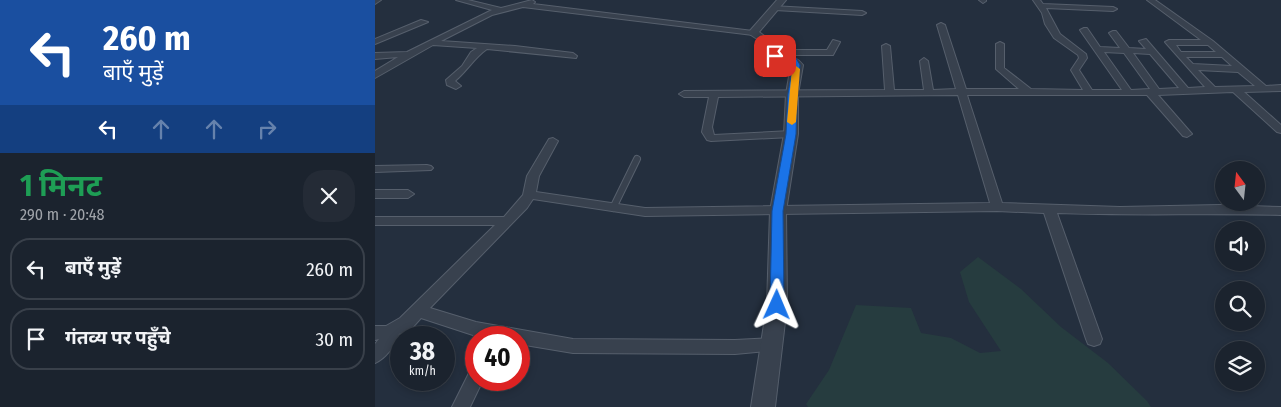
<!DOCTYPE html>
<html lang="hi">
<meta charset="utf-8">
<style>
:root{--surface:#1b232e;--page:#242b36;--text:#f1f3f6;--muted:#a0a4aa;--line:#39404a}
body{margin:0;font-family:"Fira Sans Condensed","Noto Sans Devanagari",sans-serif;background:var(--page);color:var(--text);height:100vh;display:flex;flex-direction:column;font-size:19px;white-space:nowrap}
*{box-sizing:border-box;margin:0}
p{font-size:16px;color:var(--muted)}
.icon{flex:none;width:28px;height:28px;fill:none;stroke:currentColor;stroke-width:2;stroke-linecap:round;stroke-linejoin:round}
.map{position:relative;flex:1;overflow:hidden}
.panel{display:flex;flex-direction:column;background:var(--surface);width:375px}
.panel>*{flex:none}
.top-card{background:#1a4fa0;color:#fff;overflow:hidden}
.needle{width:32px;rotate:345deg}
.buttons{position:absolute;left:840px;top:161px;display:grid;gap:10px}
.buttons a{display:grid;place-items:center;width:50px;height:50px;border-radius:50%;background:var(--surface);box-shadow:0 2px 8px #0003,0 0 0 1px var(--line);font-size:25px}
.speed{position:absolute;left:15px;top:326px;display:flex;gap:10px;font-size:25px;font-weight:700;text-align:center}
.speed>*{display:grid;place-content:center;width:65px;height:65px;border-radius:50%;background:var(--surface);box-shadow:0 2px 8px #0003,0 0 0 1px var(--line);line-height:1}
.speed small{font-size:12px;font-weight:400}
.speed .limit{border:8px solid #d22;background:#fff;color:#111}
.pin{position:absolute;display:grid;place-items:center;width:42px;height:42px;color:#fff;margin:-21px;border-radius:10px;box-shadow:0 2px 8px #0006}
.me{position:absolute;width:55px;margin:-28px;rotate:1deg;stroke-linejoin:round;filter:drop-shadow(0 0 4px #0008)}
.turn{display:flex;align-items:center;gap:18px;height:105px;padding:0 20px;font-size:22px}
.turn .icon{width:65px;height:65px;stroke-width:2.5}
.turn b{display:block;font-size:35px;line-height:42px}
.lanes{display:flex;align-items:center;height:48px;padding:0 20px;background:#0003;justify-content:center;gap:25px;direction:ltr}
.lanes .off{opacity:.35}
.round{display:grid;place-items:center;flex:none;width:52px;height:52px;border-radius:20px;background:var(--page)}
.head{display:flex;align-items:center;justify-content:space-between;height:85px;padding:0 20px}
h1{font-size:30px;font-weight:700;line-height:38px;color:#1e9e55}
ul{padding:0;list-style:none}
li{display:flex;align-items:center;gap:15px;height:62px;margin:0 10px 8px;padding:0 10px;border:2px solid var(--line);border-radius:20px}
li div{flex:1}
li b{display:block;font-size:19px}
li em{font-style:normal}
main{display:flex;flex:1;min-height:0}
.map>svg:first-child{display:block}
</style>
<main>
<section class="panel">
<div class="top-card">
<div class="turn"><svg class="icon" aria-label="left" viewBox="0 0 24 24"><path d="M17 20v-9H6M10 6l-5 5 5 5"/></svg><div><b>260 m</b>बाएँ मुड़ें</div></div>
<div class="lanes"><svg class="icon" aria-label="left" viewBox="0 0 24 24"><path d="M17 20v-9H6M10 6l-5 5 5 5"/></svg><svg class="icon off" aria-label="ahead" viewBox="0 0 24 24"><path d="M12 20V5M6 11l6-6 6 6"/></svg><svg class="icon off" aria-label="ahead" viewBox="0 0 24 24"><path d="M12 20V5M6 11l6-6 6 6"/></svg><svg class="icon off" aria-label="right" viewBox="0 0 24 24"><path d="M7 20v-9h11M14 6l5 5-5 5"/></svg></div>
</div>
<div class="head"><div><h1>1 मिनट</h1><p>290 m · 20:48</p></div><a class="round"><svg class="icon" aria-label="close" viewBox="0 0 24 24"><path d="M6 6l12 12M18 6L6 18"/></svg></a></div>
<ul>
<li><svg class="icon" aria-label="left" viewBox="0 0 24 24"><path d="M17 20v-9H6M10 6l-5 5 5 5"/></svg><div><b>बाएँ मुड़ें</b></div><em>260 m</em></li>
<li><svg class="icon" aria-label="arrive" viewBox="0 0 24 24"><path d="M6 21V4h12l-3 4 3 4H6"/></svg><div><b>गंतव्य पर पहुँचे</b></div><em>30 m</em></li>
</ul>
</section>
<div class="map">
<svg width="906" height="407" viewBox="0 0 906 407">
<rect width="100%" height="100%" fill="#242f3e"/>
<!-- green -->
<path fill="#263c3f" d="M603,257L646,289L686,327L733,363L772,401L776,407H433L431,404L454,370L481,305L536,308L546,333L576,338L605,353L626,351L594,302L585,272Z"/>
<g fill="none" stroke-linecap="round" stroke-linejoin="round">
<!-- service casing -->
<g stroke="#565f6c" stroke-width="8">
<path id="service" d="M238,208L262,159"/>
</g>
<!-- minor casing -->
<g stroke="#565f6c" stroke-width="2">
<path id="minor" d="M81,0H93L126,8L157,0L160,2L158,4L378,31L382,33L378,35L148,7L117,15L66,41L140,46L198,53L202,56L201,58L112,49C99,58 92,71 80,81L86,86L81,89L72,85L71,80L87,66L96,52L102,48L58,45L0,78V71L23,57L0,59V53L32,52L117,10Z
M604,0H611V1L608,3Z
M658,0H665L668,4L738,7L742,9L738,11L671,8L685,34L711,54L712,58L704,70L717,90H747L705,30L709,28H712L725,47L745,48L734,33L738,31H741L754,48L771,49L764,41L771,39L813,88L830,87L790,42L794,40H826L772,0H780L838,41L891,86L906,85V91L869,92L906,125V133L902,132L858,92L783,95L817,134L812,137L808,136L772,95H592L627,203L745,207L845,205L906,207V215C831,213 757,216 682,213L727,339L725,344L719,346L713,344L711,339L669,213L622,211L270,216L158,199L152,208L55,308L101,322L198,339L360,340L397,338L403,340L405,345L403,350L360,354L198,353L144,344V338L101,336L46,318L37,328L24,334C21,345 10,359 0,363V344L4,339L0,340V326H11L25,318L120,225H0V217H129L148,195L152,176L174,139L178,138L183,141L164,176L161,192L270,208L615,203L583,95L343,97L337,127L339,135L416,131L421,134L416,137L336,141L332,140L327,132L334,97H309L304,94L309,91L510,90L507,46L511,44L515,46L519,90H549L545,61L549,58L553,61L558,90L581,89L562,25L566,23L570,25L591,89H644L621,69V44L625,42L629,44V68L656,89L708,90L696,70L704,58L703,55L679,38L670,24L667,13ZM801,45H833L841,52H806ZM729,52L749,53L775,89L756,90ZM758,53L775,54L804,88L784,89ZM811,57H847L857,66L818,64ZM823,70L863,72L880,86L840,87Z
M397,6L487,11L491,13L487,15L400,10H397Z
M46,20L53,22L0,44V39Z
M458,40L465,42L458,55H414L400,59L396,56L413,50H452Z
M52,165L56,166L58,168L56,170L0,172V166Z
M0,190H33L39,194L33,198H0Z
M101,368V380H108L95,407H77L95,371Z"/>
</g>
<!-- tertiary casing -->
<g stroke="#565f6c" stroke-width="2">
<path id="tertiary" d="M0,0H6L0,4Z
M402,0H411L384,32L392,38L393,47C405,54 420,54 428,65L423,94V134L411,211L412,305L400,407H376L392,305L395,211L409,134L411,94L416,65C410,59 393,56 384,51L382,39L373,33Z"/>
</g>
<!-- service -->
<use href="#service" stroke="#38414e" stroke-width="6"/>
<!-- minor -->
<use href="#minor" fill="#38414e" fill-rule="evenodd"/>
<!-- tertiary -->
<use href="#tertiary" fill="#38414e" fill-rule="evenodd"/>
</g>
<!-- route -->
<path fill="#1a73e8" stroke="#114b97" d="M400,53L421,58L425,65L422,94L421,134L408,211L409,305L407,308L402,310L397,308L395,305L397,211L411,134L413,94L418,65L416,62L397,57V54Z"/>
<!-- slow -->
<path fill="#f59e0b" d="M421,66L425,69L421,122L417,125L412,122L417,69Z"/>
</svg>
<div class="buttons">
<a><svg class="needle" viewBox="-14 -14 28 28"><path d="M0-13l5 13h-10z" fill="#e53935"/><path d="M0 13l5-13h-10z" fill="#a0a4aa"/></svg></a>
<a><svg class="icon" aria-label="sound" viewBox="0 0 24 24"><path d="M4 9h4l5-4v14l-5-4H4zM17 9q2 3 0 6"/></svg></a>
<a><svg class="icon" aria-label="search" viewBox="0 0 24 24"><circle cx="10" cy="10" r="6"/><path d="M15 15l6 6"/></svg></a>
<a><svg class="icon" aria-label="layers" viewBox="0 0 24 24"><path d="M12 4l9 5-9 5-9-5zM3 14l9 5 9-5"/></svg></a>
</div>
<div class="speed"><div>38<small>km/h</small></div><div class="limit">40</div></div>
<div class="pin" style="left:400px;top:56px;background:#d93025"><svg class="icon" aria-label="arrive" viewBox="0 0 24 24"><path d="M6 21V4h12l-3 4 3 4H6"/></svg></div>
<svg class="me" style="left:402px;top:305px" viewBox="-20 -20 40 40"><path d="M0-17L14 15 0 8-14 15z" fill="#1a73e8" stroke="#fff" stroke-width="4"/></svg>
</div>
</main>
